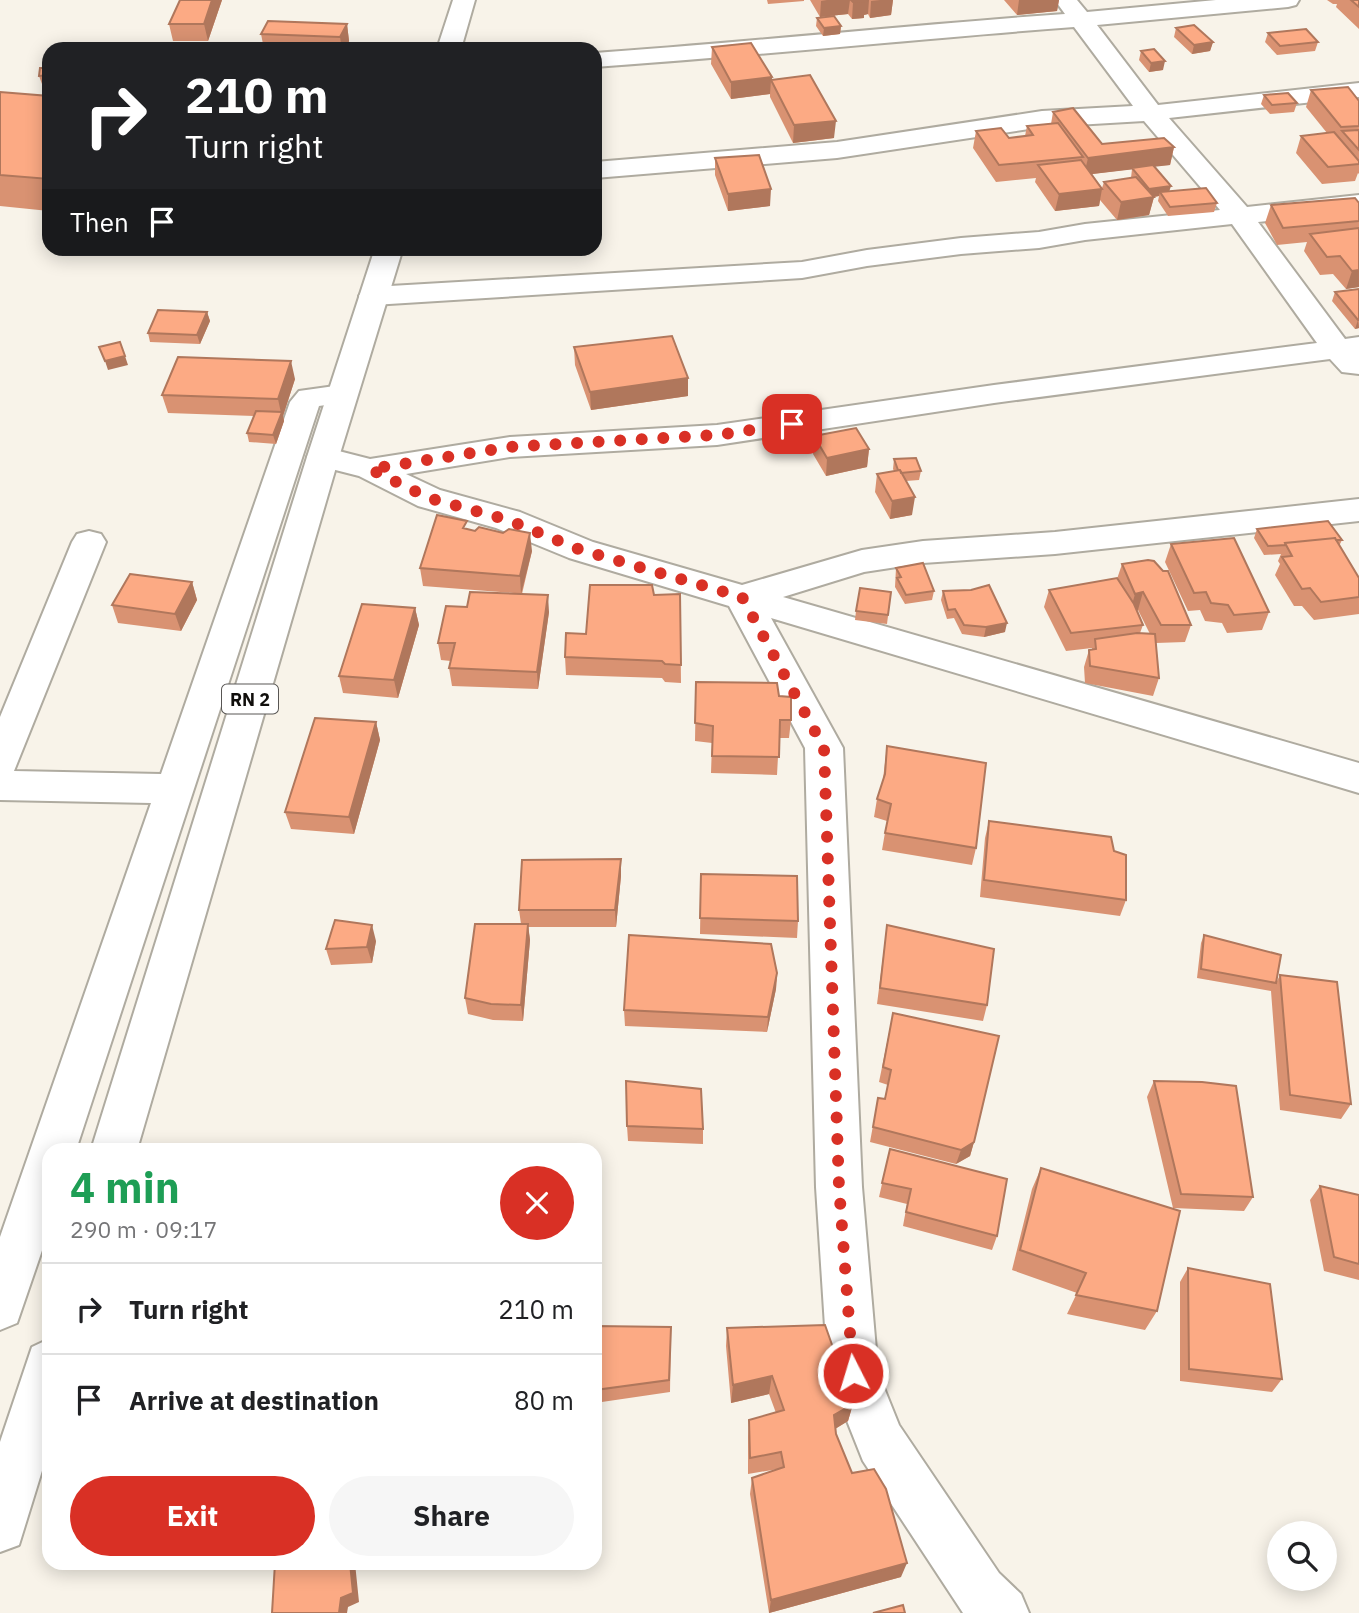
<!DOCTYPE html>
<meta charset="utf-8">
<style>
:root{--surface:#fff;--page:#f6f6f6;--text:#202124;--muted:#757577;--line:#e0e0e0;--accent:#d93025}
body{margin:0;font-family:"IBM Plex Sans",sans-serif;background:var(--page);color:var(--text);height:100vh;display:flex;flex-direction:column;font-size:26px;white-space:nowrap}
*{box-sizing:border-box;margin:0}
p{font-size:23px;color:var(--muted)}
.icon{flex:none;width:38px;height:38px;fill:none;stroke:currentColor;stroke-width:2;stroke-linecap:round;stroke-linejoin:round}
.map{position:relative;flex:1;overflow:hidden}
.details{position:absolute;left:42px;top:1143px;width:560px;height:427px;display:flex;flex-direction:column;background:var(--surface);border-radius:21px;box-shadow:0 4px 18px #0003}
.details>*{flex:none}
.top-card{position:absolute;left:42px;top:42px;width:560px;height:214px;border-radius:21px;box-shadow:0 4px 18px #0003;background:#202124;color:#fff;overflow:hidden}
.buttons{position:absolute;left:1267px;top:1521px;display:grid;gap:14px}
.buttons a{display:grid;place-items:center;width:70px;height:70px;border-radius:50%;background:var(--surface);box-shadow:0 4px 18px #0003;font-size:35px}
.pin{position:absolute;display:grid;place-items:center;width:60px;height:60px;color:#fff;margin:-30px;border-radius:14px;box-shadow:0 4px 10px #0006}
.me{position:absolute;width:77px;margin:-38px;rotate:355deg;stroke-linejoin:round;filter:drop-shadow(0 0 5px #0008)}
.turn{display:flex;align-items:center;gap:24px;height:147px;padding:0 28px;font-size:32px}
.turn .icon{width:91px;height:91px;stroke-width:2.5}
.turn b{display:block;font-size:49px;line-height:60px}
.then{display:flex;align-items:center;height:66px;padding:0 28px;background:#0003;gap:14px;font-size:26px}
.round{display:grid;place-items:center;flex:none;width:74px;height:74px;border-radius:37px;background:var(--page)}
.overview{display:flex;align-items:center;justify-content:space-between;height:119px;padding:0 28px}
h1{font-size:42px;font-weight:700;line-height:52px;color:#1e9e55}
.button{display:flex;gap:14px;margin-top:auto;padding:14px 28px}
.button a{flex:1;height:80px;border-radius:42px;background:var(--accent);color:#fff;font-size:28px;font-weight:700;line-height:80px;text-align:center}
.button a+a{background:var(--page);color:var(--text)}
ul{padding:0;list-style:none}
li{display:flex;align-items:center;gap:21px;height:91px;padding:0 28px;border-top:2px solid var(--line)}
li div{flex:1}
li b{display:block;font-size:26px}
li em{font-style:normal}
.map>svg:first-child{display:block}
</style>
<div class="map">
<svg width="1359" height="1613" viewBox="0 0 1359 1613">
<rect width="100%" height="100%" fill="#f8f3e9"/>
<g fill="none" stroke-linecap="round" stroke-linejoin="round">
<!-- minor casing -->
<g stroke="#afaba0" stroke-width="4">
<path id="minor" d="M1059,0H1077L1087,12L1216,0H1299L1296,5L1288,7L1097,25L1158,105L1359,83V97L1169,118L1247,207L1359,195V211L1258,222L1345,339L1359,337V374L1342,372L1330,359L994,403L717,445L510,457L406,474L440,490L520,512L593,542L742,585L862,550L923,541L1055,532L1359,499V521L1055,554L923,563L864,572L783,597L1359,763V793L771,618L843,748L862,1187L878,1373L899,1425L999,1573L1021,1594L1029,1613H963L863,1461L828,1373L816,1187L805,748L729,606L569,558L496,528L418,506L359,476L312,464L307,457L312,450L323,447L370,459L510,437L717,425L994,385L1317,343L1232,224L1085,240L1039,248L961,254L867,266L802,278L373,305L363,302L359,296L363,290L373,287L802,262L867,250L961,238L1039,232L1085,224L1220,210L1144,121L1042,127L837,158L595,178V162L837,142L1042,111L1133,106L1074,27C914,39 755,56 595,67V53C752,42 908,25 1065,14L1057,3Z
M342,385L353,387L357,394L353,401L319,406L76,1150H49V1230L17,1323L0,1330V1237L151,803L0,800V717L72,542L77,534L89,531L101,534L106,542L14,771L161,774L290,402L299,391Z"/>
</g>
<!-- trunk casing -->
<g stroke="#afaba0" stroke-width="4">
<path id="trunk" d="M453,0H475L461,49H437Z
M375,248H403L339,457L137,1150H91L307,457Z
M49,1339V1448L19,1545L0,1552V1442L32,1347Z"/>
</g>
<!-- minor -->
<use href="#minor" fill="#fff" fill-rule="evenodd"/>
<!-- trunk -->
<use href="#trunk" fill="#fff" fill-rule="evenodd"/>
</g>
<!-- wall -->
<path fill="#d99272" fill-rule="evenodd" d="M180,0H222L208,41H173L169,24Z
M767,0H804V1L768,4Z
M810,0H893L891,15L870,18L868,14L864,15V18L852,19L848,14L820,17Z
M1004,0H1059L1057,11L1017,15Z
M1327,0H1359V29L1336,7L1337,4H1333Z
M817,18L841,26L840,34L823,36L816,26Z
M347,24L349,41L346,49H264L261,34Z
M1176,28L1213,42L1210,51L1192,54L1174,37Z
M1268,33L1318,42L1315,51L1277,55L1265,42Z
M712,47L772,77V80L834,138L793,143L770,97V94L731,99L711,64Z
M1141,51L1163,70L1149,72L1139,60Z
M49,68V84H42L39,76Z
M1311,90L1359,101V174L1358,173L1355,181L1322,184L1296,153L1301,136L1327,133L1306,107Z
M0,92L49,96V211L0,206Z
M1264,95L1297,103L1294,112L1270,114L1261,104Z
M1053,112L1102,144L1174,147L1170,165L1154,166L1169,191L1217,203L1214,212L1168,216L1158,201L1159,196L1154,197L1149,215L1117,220L1100,200L1099,206L1055,211L1035,182L1036,178L996,182L973,148L976,131L1009,138L1025,136L1027,126L1051,124ZM1132,169L1131,178L1104,182L1102,188L1092,174Z
M715,158L770,206L728,211L715,175Z
M1271,205L1359,221V287L1346,289L1333,274L1320,275L1304,251L1307,242L1277,245L1265,223Z
M1359,289V328L1355,329L1332,301L1335,292Z
M207,312L210,321L200,344L150,342L148,333Z
M574,347L688,378V396L591,410L575,365Z
M295,379L283,416L284,421L276,444L249,442L247,433L254,416L168,413L162,395Z
M814,436L869,449L867,467L826,476L813,454Z
M894,459L921,471L919,480L906,481L912,515L890,519L875,492L877,474L894,471L893,469Z
M468,529L532,551L522,594L549,612L538,689L452,686L449,668L451,661L441,660L438,643L467,607L514,593L423,586L420,568Z
M1257,529L1342,540L1339,546L1359,578V614L1314,620L1302,606H1294L1275,575L1280,564L1278,561L1281,554L1264,555L1254,538Z
M1171,544L1269,612L1262,630L1227,633L1222,623L1205,621L1200,610L1188,611L1165,562Z
M1122,564L1191,625L1185,642L1156,643L1159,678L1153,696L1085,683L1084,667L1089,650L1092,649V648L1066,651L1044,607L1049,590L1117,579ZM1137,610H1138L1150,634L1140,633L1143,625Z
M896,568L934,591L932,600L905,604L895,587Z
M192,582L197,600L181,631L118,623L112,605Z
M943,591L1005,632L984,637L962,634L954,618L947,619L941,600Z
M891,592L887,624L855,620L856,611Z
M680,594L681,683L665,682L662,678L566,675L565,657L586,634L654,595Z
M415,608L419,625L398,698L343,693L339,676Z
M696,682L779,696L791,720L789,738H779L777,775L711,773L712,743L695,741Z
M376,722L380,740L354,834L291,829L285,812Z
M887,746L976,848L972,865L882,850L887,821L874,817L877,799L883,779Z
M989,821L1126,900L1120,916L980,897L985,838Z
M621,859V876L616,927H528L530,940L523,1021L493,1020L468,1014L465,998L521,924L519,910Z
M701,874L798,921L797,938L700,934Z
M887,925L987,1005L983,1021L877,1004Z
M1204,935L1276,983L1280,975L1351,1104L1341,1119L1280,1110L1271,991L1197,978L1201,943Z
M376,941L372,963L331,965L326,949Z
M777,973L776,989L767,1032L625,1026L624,1010Z
M893,1013L974,1142L970,1156L956,1164L870,1142L878,1098L885,1099L888,1085L879,1082Z
M1154,1081L1253,1197L1244,1211L1173,1208L1147,1097Z
M627,1126L703,1129V1144L628,1141Z
M890,1149L997,1236L992,1250L903,1226L907,1204L879,1197Z
M1041,1168L1157,1311L1145,1330L1067,1314L1077,1293L1012,1270L1032,1189Z
M1320,1186L1359,1195V1280L1324,1271L1310,1200Z
M1188,1268L1282,1379L1272,1392L1180,1381V1282Z
M595,1326L671,1327L670,1392L595,1403Z
M727,1328L853,1404L848,1421L835,1429L836,1434L852,1473L901,1577L769,1613L750,1494L752,1478L778,1469L748,1474V1437L749,1420L776,1413L769,1394L731,1403L726,1346Z"/>
<!-- shaded-wall -->
<path fill="#b0775c" d="M212,0H222L208,41L204,24Z
M827,0H850L848,14L820,17L821,1Z
M864,0H869L868,14L864,15V18L852,19L853,2Z
M880,0H893L891,15L870,18L871,1Z
M1019,0H1059L1057,11L1017,15Z
M347,24L349,41L346,49H342L340,37Z
M841,26L840,34L823,36L824,28Z
M1213,42L1210,51L1192,54L1194,45Z
M1165,61L1163,70L1149,72L1151,63Z
M772,77V82L771,80L770,94L731,99V82Z
M836,121L834,138L793,143L794,125Z
M1174,147L1170,165L1084,175L1088,158Z
M1171,186L1168,195L1160,192L1159,196L1147,198L1149,189Z
M771,189L770,206L728,211V194Z
M1102,189L1099,206L1055,211L1059,194Z
M1154,197L1149,215L1117,220L1121,202Z
M1359,270V287L1346,289L1352,271Z
M207,312L210,321L200,344L197,335Z
M1358,320L1359,328L1355,329Z
M125,356L128,365L108,370L105,361Z
M291,361L295,379L283,416L284,421L276,444L273,435L281,413L278,399Z
M688,378V396L591,410L590,392Z
M869,449L867,467L826,476L827,458Z
M915,497L912,515L890,519L892,501Z
M530,533L532,551L521,594L520,576Z
M192,582L197,600L181,631L175,614Z
M1143,592L1138,610L1130,612L1135,594Z
M548,595L549,612L538,689L537,672Z
M415,608L419,625L398,698L394,680Z
M1007,623L1005,632L984,637L986,627Z
M376,722L380,740L354,834L349,817Z
M621,859V876L616,927L615,910Z
M528,924L530,940L523,1021L521,1005Z
M372,925L376,941L372,963L367,947Z
M777,973L776,989L767,1032L768,1017Z
M974,1142L970,1156L956,1164L961,1150Z
M772,1376L769,1394L731,1403L733,1385Z
M853,1404L848,1421L830,1432L834,1415Z
M350,1563H355L359,1602L348,1607L347,1613H339L341,1598Z
M907,1563L901,1577L769,1613L771,1600Z"/>
<!-- building -->
<path fill="#fcaa84" stroke="#b0775c" stroke-width="2" d="M180,0H212L204,24H169Z
M851,0H865L866,1L853,2Z
M1351,0H1359V7Z
M834,16L841,26L824,28L817,18Z
M268,21L347,24L340,37L261,34Z
M1194,25L1213,42L1194,45L1176,28Z
M1306,29L1318,42L1280,46L1268,33Z
M751,43L772,77L731,82L712,47Z
M1154,49L1165,61L1151,63L1141,51Z
M40,68H49V75L39,76Z
M810,75L836,121L794,125L771,80Z
M1348,87L1359,101V126L1341,127L1311,90Z
M0,92L49,96V179L0,175Z
M1288,93L1297,103L1272,105L1264,95Z
M1073,108L1102,144L1164,138L1174,147L1088,158L1053,112Z
M1058,123L1083,157L999,165L976,131L1001,128L1009,138L1033,135L1027,126Z
M1359,130V150L1342,131Z
M1334,132L1359,161V164L1328,167L1301,136Z
M759,155L771,189L728,194L715,158Z
M1081,160L1102,189L1059,194L1038,165Z
M1153,165L1171,186L1149,189L1132,168Z
M1136,177L1154,197L1121,202L1104,182Z
M1206,188L1217,203L1170,207L1160,192Z
M1355,198L1359,203V221L1283,228L1271,205Z
M1359,228V270L1352,271L1340,256L1327,257L1310,234Z
M1359,289V320H1358L1335,292Z
M158,310L207,312L197,335L148,333Z
M672,336L688,378L590,392L574,347Z
M120,342L125,356L105,361L99,347Z
M178,357L291,361L278,399L162,395Z
M256,411L282,412L273,435L247,433Z
M856,428L869,449L827,458L814,436Z
M916,458L921,471L901,473L900,470H898L894,459Z
M900,470L915,497L892,501L877,474Z
M437,515L467,521L463,528L475,531L479,527L503,533L509,529L530,533L520,576L420,568Z
M1328,521L1342,540H1336L1335,538L1285,543V545L1268,546L1257,529Z
M1234,538L1269,612L1234,615L1228,605L1211,603L1206,592L1194,593L1171,544Z
M1335,538L1359,578V597L1321,602L1310,588L1302,589L1282,557L1292,556L1285,543Z
M1148,560L1154,561L1163,571H1168L1191,625H1161L1143,592L1135,594L1122,564Z
M923,563L934,591L906,595L897,578L901,577L896,568Z
M130,574L192,582L175,614L112,605Z
M1117,578L1134,604L1143,625L1071,633L1049,590Z
M590,585H652L654,595L680,594L681,665L665,664L662,661L565,657L566,633L586,634Z
M989,585L1007,623L986,627L964,625L955,609L948,610L943,591L971,590Z
M860,588L891,592L888,615L856,611Z
M470,592L548,595L537,672L449,668L455,643H438L446,606L467,607Z
M362,604L415,608L394,680L339,676Z
M1137,633L1155,634L1159,678L1090,666L1089,650L1096,649L1095,639Z
M696,682L777,683L779,696L791,697V720H780L779,757L712,756L713,726L695,723Z
M315,718L376,722L349,817L285,812Z
M887,746L986,763L976,848L885,833L891,804L877,799L885,774Z
M989,821L1111,837L1114,851L1126,855V900L984,880Z
M621,859L615,910H519L522,860Z
M701,874L797,876L798,921L700,918Z
M335,920L372,925L367,947L326,949Z
M475,924H528L521,1005L491,1004L465,998Z
M887,925L994,949L987,1005L880,988Z
M629,935L771,944L777,973L768,1017L624,1010Z
M1204,935L1281,955L1276,983L1201,969Z
M1280,975L1337,982L1351,1104L1290,1095Z
M893,1013L999,1036L974,1142L961,1150L873,1127L878,1098L885,1099L891,1070L883,1067Z
M626,1081L701,1089L703,1129L627,1126Z
M1154,1081L1202,1082L1236,1086L1253,1197L1181,1194Z
M890,1149L1007,1179L997,1236L906,1212L911,1189L882,1183Z
M1041,1168L1180,1211L1157,1311L1076,1295L1086,1273L1020,1250Z
M1320,1186L1359,1195V1264L1334,1257Z
M1188,1268L1270,1284L1282,1379L1189,1369Z
M825,1325L853,1404L834,1415L836,1434L852,1473L874,1469L886,1489L907,1563L771,1600L752,1478L784,1467L781,1452L750,1458L749,1420L784,1410L772,1376L733,1385L727,1328Z
M595,1326L671,1327L669,1380L595,1390Z
M275,1563H350L353,1593L341,1598L339,1613H272Z
M903,1605L905,1613H873Z"/>
<g fill="none" stroke-linecap="round" stroke-linejoin="round">
<!-- route -->
<path stroke="#d93025" stroke-width="12" stroke-dasharray="0 21.6" d="M792,424L717,435L510,447L370,469L429,498L508,520L581,550L742,597L824,748L839,1187L853,1373"/>
</g>
<g text-anchor="middle" dominant-baseline="central" stroke-width="5" stroke-linejoin="round" paint-order="stroke">
<!-- shield labels -->
<rect fill="#fff" stroke="#585654" stroke-width="2" x="222" y="684.5" width="56" height="29" rx="5"/>
<g font-size="18" font-weight="bold" fill="#100e0b">
<text x="250" y="699">RN 2</text>
</g>
</g>
</svg>
<div class="buttons">
<a><svg class="icon" aria-label="search" viewBox="0 0 24 24"><circle cx="10" cy="10" r="6"/><path d="M15 15l6 6"/></svg></a>
</div>
<div class="pin" style="left:792px;top:424px;background:#d93025"><svg class="icon" aria-label="arrive" viewBox="0 0 24 24"><path d="M6 21V4h12l-3 4 3 4H6"/></svg></div>
<svg class="me" style="left:853px;top:1373px" viewBox="-20 -20 40 40"><circle r="17" fill="#d93025" stroke="#fff" stroke-width="3"/><path d="M0-11L8 9 0 5-8 9z" fill="#fff"/></svg>
<div class="top-card">
<div class="turn"><svg class="icon" aria-label="right" viewBox="0 0 24 24"><path d="M7 20v-9h11M14 6l5 5-5 5"/></svg><div><b>210 m</b>Turn right</div></div>
<div class="then">Then<svg class="icon" aria-label="arrive" viewBox="0 0 24 24"><path d="M6 21V4h12l-3 4 3 4H6"/></svg></div>
</div>
<section class="details">
<div class="overview"><div><h1>4 min</h1><p>290 m · 09:17</p></div><a class="round" style="background:#d93025;color:#fff"><svg class="icon" aria-label="close" viewBox="0 0 24 24"><path d="M6 6l12 12M18 6L6 18"/></svg></a></div>
<ul>
<li><svg class="icon" aria-label="right" viewBox="0 0 24 24"><path d="M7 20v-9h11M14 6l5 5-5 5"/></svg><div><b>Turn right</b></div><em>210 m</em></li>
<li><svg class="icon" aria-label="arrive" viewBox="0 0 24 24"><path d="M6 21V4h12l-3 4 3 4H6"/></svg><div><b>Arrive at destination</b></div><em>80 m</em></li>
</ul>
<div class="button"><a>Exit</a><a>Share</a></div>
</section>
</div>
